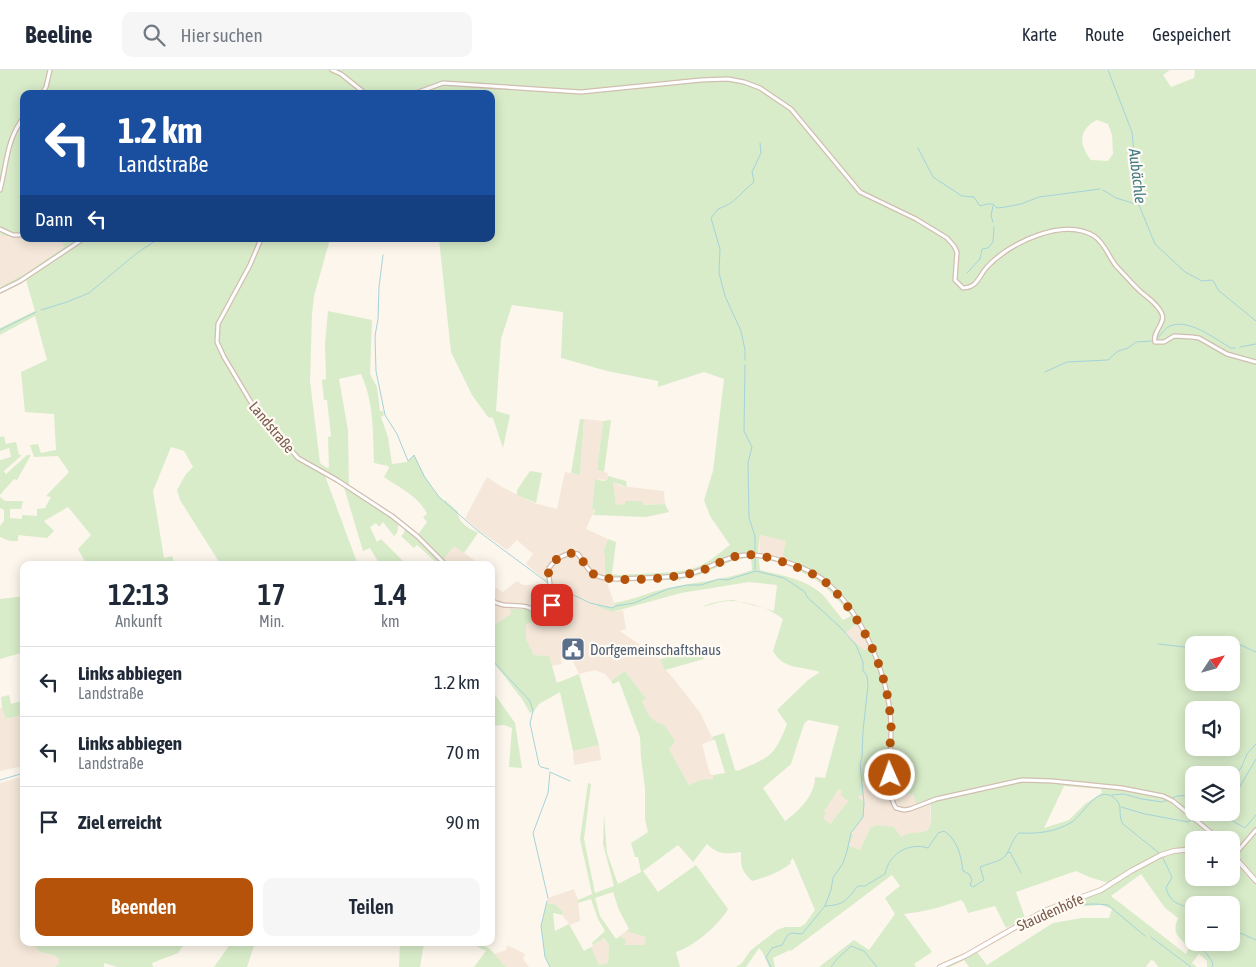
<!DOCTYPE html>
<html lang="de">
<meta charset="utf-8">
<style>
:root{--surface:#fff;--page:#f6f6f7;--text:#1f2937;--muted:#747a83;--line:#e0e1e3;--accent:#b45309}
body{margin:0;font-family:"Asap Condensed",sans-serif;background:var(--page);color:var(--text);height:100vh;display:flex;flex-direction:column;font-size:19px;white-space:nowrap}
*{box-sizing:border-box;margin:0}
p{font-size:16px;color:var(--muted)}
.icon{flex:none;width:28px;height:28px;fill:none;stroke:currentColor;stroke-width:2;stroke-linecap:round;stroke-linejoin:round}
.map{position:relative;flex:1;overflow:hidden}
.sheet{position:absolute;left:20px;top:491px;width:475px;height:385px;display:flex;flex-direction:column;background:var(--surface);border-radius:10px;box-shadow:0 2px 12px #0003}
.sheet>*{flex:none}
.guide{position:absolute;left:20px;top:20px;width:475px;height:152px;border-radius:10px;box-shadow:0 2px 12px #0003;background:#1a4fa0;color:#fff;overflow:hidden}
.needle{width:32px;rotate:54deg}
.buttons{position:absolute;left:1185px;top:566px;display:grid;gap:10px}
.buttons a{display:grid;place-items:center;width:55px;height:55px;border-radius:10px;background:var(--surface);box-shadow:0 2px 12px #0003;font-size:25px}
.pin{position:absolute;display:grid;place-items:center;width:42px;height:42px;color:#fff;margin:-21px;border-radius:10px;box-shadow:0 2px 8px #0006}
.me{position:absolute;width:55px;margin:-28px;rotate:358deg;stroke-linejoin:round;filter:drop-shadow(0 0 4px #0008)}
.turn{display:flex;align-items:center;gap:18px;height:105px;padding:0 15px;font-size:22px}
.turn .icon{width:65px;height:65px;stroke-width:2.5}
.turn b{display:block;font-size:35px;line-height:42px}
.then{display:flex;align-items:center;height:48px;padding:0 15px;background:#0003;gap:10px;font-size:19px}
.eta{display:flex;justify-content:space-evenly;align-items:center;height:85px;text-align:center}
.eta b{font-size:30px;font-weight:600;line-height:35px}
.action{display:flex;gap:10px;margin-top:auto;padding:10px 15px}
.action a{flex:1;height:58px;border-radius:10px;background:var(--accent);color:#fff;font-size:20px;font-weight:600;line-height:58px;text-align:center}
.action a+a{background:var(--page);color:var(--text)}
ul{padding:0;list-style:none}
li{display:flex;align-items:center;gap:15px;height:70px;padding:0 15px;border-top:1px solid var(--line)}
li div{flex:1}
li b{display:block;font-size:19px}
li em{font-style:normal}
header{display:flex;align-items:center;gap:30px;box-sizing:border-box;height:70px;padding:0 25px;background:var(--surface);border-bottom:1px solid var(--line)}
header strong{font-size:24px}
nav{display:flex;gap:28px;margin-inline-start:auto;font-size:18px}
.search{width:350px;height:45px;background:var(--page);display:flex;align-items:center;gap:12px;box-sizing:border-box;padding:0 18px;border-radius:10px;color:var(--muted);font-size:19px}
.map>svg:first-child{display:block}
</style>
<header>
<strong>Beeline</strong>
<div class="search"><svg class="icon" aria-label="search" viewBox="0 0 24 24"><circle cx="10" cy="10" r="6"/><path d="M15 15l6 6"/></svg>Hier suchen</div>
<nav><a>Karte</a><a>Route</a><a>Gespeichert</a></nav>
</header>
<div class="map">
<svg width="1256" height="897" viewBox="0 0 1256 897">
<rect width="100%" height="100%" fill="#fdf6ec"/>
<!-- residential -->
<path fill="#f5e8da" d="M0,164L2,165L24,164V169H61L64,177L26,203L0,217Z
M584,349L603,351L597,400L608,403L607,410L595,409L592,438L595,439L586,459L608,469L603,482L605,483V506L615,536L611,537L598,534L612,542L623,540L626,559L620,561L660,589L666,598L665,599L674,609L701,644L713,670L702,674L710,704L713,705V709L689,715L669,679L664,655L654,652L651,649L642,631L646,628L625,601L611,611L605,604L595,600L579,604L570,585L561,589L562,594L551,596L548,586L534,585L526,569V554L537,551L527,539H510L512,544L494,555L491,551V512L492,515L503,522L517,511L523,515L547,514V512L526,494L533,484L517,470L507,480L478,460L465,448L487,407L502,417L534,433L557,439L565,402L580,405Z
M613,412L621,416L664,421L665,434L643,435L642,431H626L625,434L616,435Z
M760,465L787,471L792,493L791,497L759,487Z
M454,475L479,494L478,495H444L441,492Z
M859,551L867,562L872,575L863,580L845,564Z
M0,638H2L7,649L24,645V696L0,701Z
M599,675L601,690L574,695L573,681Z
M24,706V872L32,873L40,882L54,885L59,889V893L55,897H0V713Z
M892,707L913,724L929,729L930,734L931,754L929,759L924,762L901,767L870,758L860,780L849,775L851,765L864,746V731L859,728L860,725H863L862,712L871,708Z
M839,719L843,720L848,731L829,755L822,748L826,743L823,741Z
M574,819L578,830L580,851L570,855L562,845L563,842L557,836L547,833L548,828Z
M626,861L646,867V875H625L626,870L620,866Z
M603,868L609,876L608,893L599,895L591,877Z
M507,875L525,884L523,889L529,897H506L494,884L506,880Z"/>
<!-- green -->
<path fill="#d8ecc9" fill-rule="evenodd" d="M0,0H1170L1163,5L1171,17L1194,8L1195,0H1256V897H1207V891L1199,884L1192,893L1197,897H1158L1154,891L1151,890L1146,897H969L964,890L950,897H944L1042,844L1084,829L1082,824L1094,821L1109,813L1089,807L1076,801L1016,822L1025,848L1006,858L995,836L968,843L964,833L961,830C943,837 923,842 904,844L932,882L914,894L916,897H819L854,870L869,880L895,844L885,828L900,816L892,805L791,881L790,880L773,888L775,897H769L763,883L759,878L746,897H736L742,893L750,881L777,860L785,857H800L805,854L815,840L793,788L790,792L791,793C779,803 766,807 752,811C741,800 741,797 741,782C726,784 718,785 707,774L693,792L678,775L643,801L658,822L696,795L728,839C720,854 693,877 676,882L680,897H550L545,887L541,856L547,833L556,835L563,842L562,845L553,843L555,861L569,854L584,881L591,877L599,895L608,893L609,876L604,868L593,875L592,873L605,861L598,849L591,829L578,833V830L592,824L580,769L588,713L591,714L584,769L595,823L614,816L603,774L604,744L607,783L618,814L641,802L638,787H635L631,773L648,762L645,750V718L641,688L640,667L619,611L613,614L611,611L625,601L646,628L642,631C649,645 649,650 664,655L675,671L669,679L689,715L701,710L713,709V705L725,703L715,670H713L712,667L724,663L735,700L738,701C770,686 773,689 787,654L777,640L808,610L820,602C802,596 783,600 773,581L783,549C772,539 744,530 730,531C720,531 711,535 702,537C710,533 723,530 733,530L774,541L777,515L749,512L681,523L612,542L597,536L598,534L610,537L615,536L614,533C633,530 649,522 668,518C696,512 725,510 752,500L751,487L732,491L699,505L678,510L607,511L605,506V484L603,482L608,469L616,472L612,504L620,505C642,503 674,504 694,498C708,494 719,483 730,475L710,446L704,430L713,401L724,309L704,302L658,317V311L607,301L561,288L563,242L512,235L501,269L496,341L510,345L503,378L493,348L488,347L472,325L451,282L439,169H491V24H24V164C16,166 7,168 0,164ZM1097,50L1108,54L1112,65L1113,84L1108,91L1091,90C1079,74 1078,60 1097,50ZM760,465L786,471L783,485L792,493L791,497C823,512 829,518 851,546L843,550C836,542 830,533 823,525C806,509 781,505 760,500L758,483ZM859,551L867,562L872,575L864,580L845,564ZM1194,575H1231V612H1194ZM1194,640H1231V678H1194ZM808,650L839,656L825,708L815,707C815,725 799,741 785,751L763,718L791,694L804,654ZM1194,705H1231V742H1194ZM892,707L894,724H913L916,733L929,730C931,735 931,740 931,746C932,771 917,757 901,767L894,757L877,755L870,758L860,780L850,776L849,775L853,766L851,764L864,746V731L859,728L860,725H863L862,712L871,711V708ZM1064,716L1101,719L1102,723L1085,734L1069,750L1044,758ZM839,719L842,720L841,725L848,731L830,754L823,748L826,743L824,741ZM1194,770H1231V808H1194ZM1141,804L1165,838L1178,848C1171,865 1179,866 1189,878L1186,884L1111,826ZM613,822L619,840L629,859L626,861L646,867L645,875H625L626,870L620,866L616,869L600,846L595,828ZM1101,835L1112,839L1109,848H1082L1053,853L987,895L977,882C998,867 1041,842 1066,838C1078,836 1090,836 1101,835ZM1194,835H1231V872H1194Z
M61,169H330L314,226L312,244L310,311L320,393L327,398L329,397L328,367L331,366L327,330H324L322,310L326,309L325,273L328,241L372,250L370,304L377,317L380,341H383L384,345L381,347L388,367L392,394L407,392L414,385C423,401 429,419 444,431L445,430L458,442C458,453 469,458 478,463L464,483L454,476L439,495L417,475L414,478L401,466L404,463L405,457L417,466L427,452L423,447L427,444C420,427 398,417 384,407L389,398L388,396L374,393C373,362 374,333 361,304L339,309L348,360L349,418L399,452L397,463L394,466L383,452L379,457L376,453L370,457L377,472L381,469L407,495H380L370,478L363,481L343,414L324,403L358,495H221L180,430L177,420L186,404L193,397L184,381L171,377L153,421L164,488L172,486L175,495H87L78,479L91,465L68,437L44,451L54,461L47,468L18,465V471H10L0,467V456L4,451V440L0,438V427L5,431H23L21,439H10V448L22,449V445L37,446V439L45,438L51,427L46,426L69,402L58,386L34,387L30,375L38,374L41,383L56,380L54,344L25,342L21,302L47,290L35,246L0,265V258L35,241L26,210L0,223V217L26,203L64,177Z
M580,349H584L580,405L571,403Z
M611,350L604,402L597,400L603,351Z
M4,366L6,374L16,372L19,385H22L4,401L6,404L27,385H31L17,410L14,409L0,425V390L11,387L9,378L0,381V367Z
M530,401L542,403L536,433L517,425V420Z
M608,406L626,411L627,417L613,412L616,435L625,434V431H642L643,435L665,434L669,442L646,447L593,445L595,440L592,438L595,409L603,411L607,410Z
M24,526V582L0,589V529Z
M510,539H527L538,545V551L526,554V569L534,585L549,586L557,613L579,604L599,675L573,681L560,622L539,634L534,641L530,643L522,629L491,589V551L494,555L511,544Z
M701,579L704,589L665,600L660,589Z
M491,619L515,653L522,698L509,697L512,658L504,655L491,656Z
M9,625L11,634L21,631V628H24V645L6,649L2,638L1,627Z
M32,873H185L178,883L152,893L153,897H117L104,893V897H55L59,893V889L54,885L40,882Z
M231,873H255L247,897H214Z
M400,873H424L420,897H399Z
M470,873C489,872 494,884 506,897H474L486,881Z"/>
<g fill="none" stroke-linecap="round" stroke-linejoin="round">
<!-- stream -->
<path stroke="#a5d3da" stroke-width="1" d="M1108,0L1132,62L1139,135L1155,174L1185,202L1202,211L1212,210L1214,212L1218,220L1256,251
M918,78L933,107L962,126L974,127L980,136L987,134H993L997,138L1005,137L1021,134L1039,127L1100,119
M1103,120L1116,128L1139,135
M993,152L991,146L993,136
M383,185L379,217L378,249L375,266L376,301L385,345L397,364L408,391L414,385L424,406L439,427L478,461L548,513
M967,203L980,189L982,179L988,178L993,172L994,157
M41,240L67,232L89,223L137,183L158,169
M0,260L36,242
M1156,270C1160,266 1165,258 1170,256C1189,248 1215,269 1231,278H1235
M1240,277L1256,274
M745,290V280L741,261L725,226L719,203L720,179L711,148L718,139C736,133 740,123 754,112L752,102L761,83L760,73
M745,295L744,361L752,377L748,393L749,448L755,466V483
M1045,302L1067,292L1108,290L1118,281L1128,278L1136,272L1152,271
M755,487V499
M551,514L590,533L612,538L616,536L634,533L668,519L687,515H701L719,509L727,510L756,501L784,508L805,522L807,527L839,556L856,575L863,592V600L867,606L868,615L863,661L862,687L860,694L864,733L863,747L851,763L847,781L843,793L833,808L831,820L825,836
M1158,574L1185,577L1194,576
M1196,575L1201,573L1212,575
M1231,575L1238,574L1256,582
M491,589L530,631L533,641L530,653L539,695L541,697L549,699
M0,710L24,703
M1231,710L1241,698L1247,684L1256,674
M1112,725L1124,724L1142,729L1162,732L1177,726L1194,725
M1231,732L1256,689
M1121,737L1145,744L1188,752L1192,749
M1217,742L1245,758L1256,745
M1194,747L1205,742
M1007,783L1010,782L1021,803
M1162,786L1172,807L1166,818C1172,837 1180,831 1193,842L1194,845L1187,857L1186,862L1194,871
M548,828L533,763L548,723L550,702L570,711
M547,831L541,856L545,887L550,897
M1041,845C1062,836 1085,832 1108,835L1145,866
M1231,859L1256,870
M1151,867L1191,897
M1195,872L1207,884L1213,893L1212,897
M771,897L766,887L772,878L782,875L787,866L791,863L802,864L825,836C845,835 846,830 858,816H865L885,804C889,784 908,772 928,778L938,763L944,761C958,770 961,786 963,801L969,804L972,810L970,815L973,817L984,810L980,797C987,794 1002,791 1006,785C1011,777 1012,770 1019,763C1037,764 1056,762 1072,752C1084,744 1100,709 1118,732C1122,738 1118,746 1123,754L1159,783
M831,897L837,889L851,876L864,881L877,897"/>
<!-- tertiary casing -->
<g stroke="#d1beb0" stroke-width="5.5">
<path id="tertiary" d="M332,0L341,4L366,24
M42,24L46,17L50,0
M413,24L443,13L581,22L701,10L728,9L744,12L760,18L791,39L860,122L916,149L947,168L954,176L957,182L955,210L963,218C978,217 978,207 987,197C1009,173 1063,147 1094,166C1105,173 1109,188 1117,197C1125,205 1132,214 1141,222C1148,228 1158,234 1162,244C1166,253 1152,262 1155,272H1164L1174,266L1192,267L1199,268L1227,284L1256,292
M0,120C7,94 6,70 24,47
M0,159L13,165H24
M261,169L250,195L218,254L217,272L224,287L252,334L298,388L337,410L392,446L417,466L446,495
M0,221L20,211L83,169
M491,530C505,539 514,533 527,537C536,540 541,547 550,544C557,531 547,513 549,498C555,489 567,481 578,484C584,491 586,500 595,505C608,511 625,509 640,508C656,507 673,508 689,504C706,500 721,489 738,486C762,481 810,497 827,513C864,545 889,607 891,655C892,674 885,724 896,738L904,740L910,739L936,729L1022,710L1052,711L1122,718L1163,726L1173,731L1220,770
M1231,781L1233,784L1237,782L1256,760"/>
</g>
<!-- secondary casing -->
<g stroke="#d6c0b0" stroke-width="6">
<path id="secondary" d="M1231,783L1256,811
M940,897L965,886L1044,841L1101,820L1131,801L1161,785L1174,781L1194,779"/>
</g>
<!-- tertiary -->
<use href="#tertiary" stroke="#fff" stroke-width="3"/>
<!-- secondary -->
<use href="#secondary" stroke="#fff" stroke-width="4"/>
</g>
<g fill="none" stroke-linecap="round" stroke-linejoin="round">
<!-- route -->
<path stroke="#b45309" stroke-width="9" stroke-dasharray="0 16.2" d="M552,535L548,508L549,498C555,488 567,481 578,484C584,491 586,500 595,505C614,514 683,508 703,500C716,495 728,487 742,485C759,483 778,490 794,496C804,500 815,504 824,511C832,517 838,525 845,533C872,568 889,611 891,656C892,665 890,673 889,682C889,689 890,697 890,705"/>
</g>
<!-- icons -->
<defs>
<g id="civic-square" transform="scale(1.25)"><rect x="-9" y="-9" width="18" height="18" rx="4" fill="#5c6f8a" stroke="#fffaf3"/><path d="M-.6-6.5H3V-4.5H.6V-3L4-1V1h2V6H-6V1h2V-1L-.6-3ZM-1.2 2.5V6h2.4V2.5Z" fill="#fff"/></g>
</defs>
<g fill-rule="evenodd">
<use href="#civic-square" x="573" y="579"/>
</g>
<g text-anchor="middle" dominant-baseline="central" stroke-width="4.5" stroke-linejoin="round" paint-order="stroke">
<!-- street labels -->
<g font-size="15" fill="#7a5c4d" stroke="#fffaf3">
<text transform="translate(272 357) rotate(50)">Landstraße</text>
<text transform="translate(1050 842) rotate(-24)">Staudenhöfe</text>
</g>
<!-- service labels -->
<g font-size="15" fill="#4e5e75" stroke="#fffaf3" text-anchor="start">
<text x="590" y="579">Dorfgemeinschaftshaus</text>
</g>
<!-- water labels -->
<g font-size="16" font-style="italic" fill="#437c86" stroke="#fffaf3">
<text transform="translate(1138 106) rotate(83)">Aubächle</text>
</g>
</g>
</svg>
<div class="buttons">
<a><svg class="needle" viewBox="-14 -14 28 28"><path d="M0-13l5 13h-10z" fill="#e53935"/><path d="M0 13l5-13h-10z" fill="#747a83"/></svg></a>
<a><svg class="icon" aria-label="sound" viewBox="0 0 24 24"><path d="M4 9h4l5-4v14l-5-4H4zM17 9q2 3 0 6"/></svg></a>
<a><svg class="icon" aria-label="layers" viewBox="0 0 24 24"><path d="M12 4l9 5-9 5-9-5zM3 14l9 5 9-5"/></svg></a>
<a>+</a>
<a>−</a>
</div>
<div class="pin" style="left:552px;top:535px;background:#d93025"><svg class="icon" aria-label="arrive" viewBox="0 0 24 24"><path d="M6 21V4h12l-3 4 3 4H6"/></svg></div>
<svg class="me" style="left:890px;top:705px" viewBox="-20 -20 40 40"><circle r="17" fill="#b45309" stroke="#fff" stroke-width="3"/><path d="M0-11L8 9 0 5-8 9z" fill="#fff"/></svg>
<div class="guide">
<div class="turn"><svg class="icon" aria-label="left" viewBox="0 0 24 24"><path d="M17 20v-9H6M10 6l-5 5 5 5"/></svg><div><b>1.2 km</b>Landstraße</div></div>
<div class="then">Dann<svg class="icon" aria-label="left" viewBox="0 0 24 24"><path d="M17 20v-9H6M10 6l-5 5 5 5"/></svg></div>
</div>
<section class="sheet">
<div class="eta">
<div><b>12:13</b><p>Ankunft</p></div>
<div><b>17</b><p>Min.</p></div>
<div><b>1.4</b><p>km</p></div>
</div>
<ul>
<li><svg class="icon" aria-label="left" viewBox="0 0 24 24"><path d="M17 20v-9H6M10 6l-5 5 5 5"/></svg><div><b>Links abbiegen</b><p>Landstraße</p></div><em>1.2 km</em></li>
<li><svg class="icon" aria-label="left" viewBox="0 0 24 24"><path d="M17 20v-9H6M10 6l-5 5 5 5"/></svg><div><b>Links abbiegen</b><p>Landstraße</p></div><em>70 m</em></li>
<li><svg class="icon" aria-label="arrive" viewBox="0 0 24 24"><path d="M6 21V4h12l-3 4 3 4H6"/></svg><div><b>Ziel erreicht</b></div><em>90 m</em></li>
</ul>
<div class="action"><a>Beenden</a><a>Teilen</a></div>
</section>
</div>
